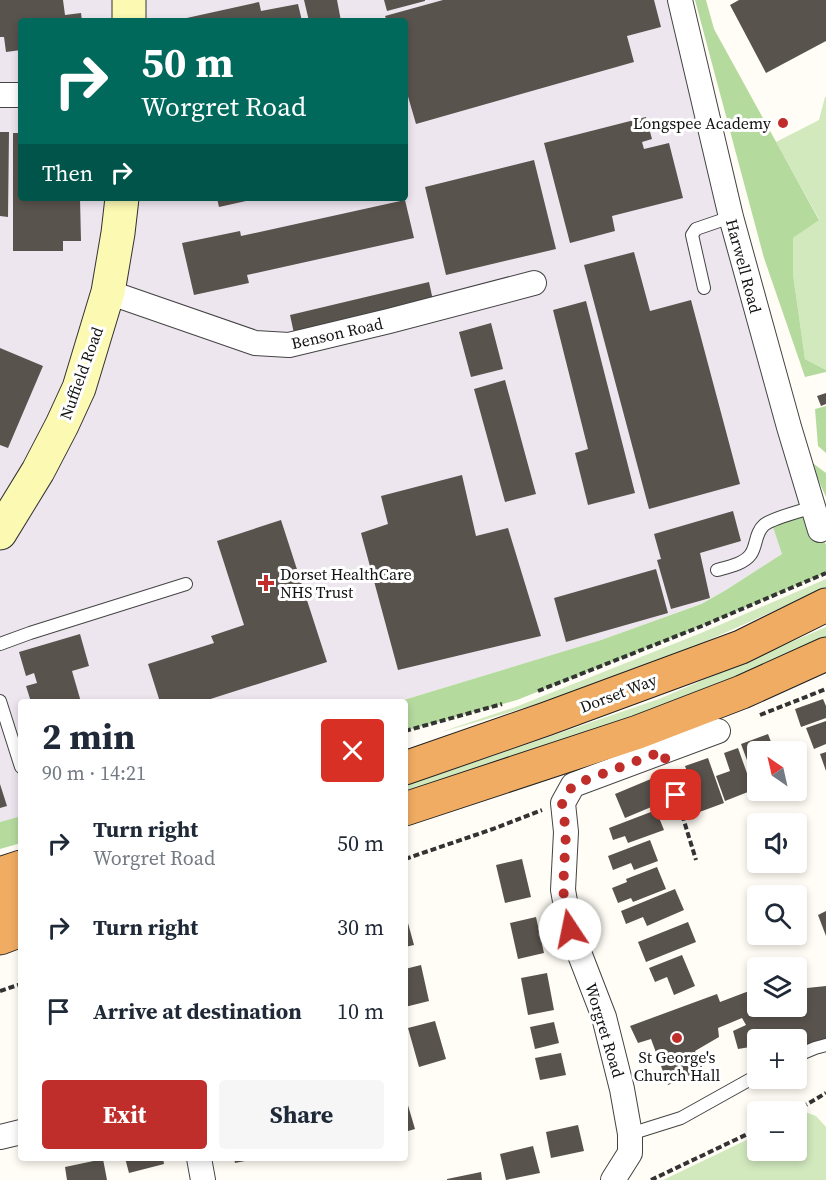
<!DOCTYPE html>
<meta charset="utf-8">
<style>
:root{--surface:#fff;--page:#f6f6f7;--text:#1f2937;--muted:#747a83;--accent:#bf2e2b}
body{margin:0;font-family:"Source Serif 4",serif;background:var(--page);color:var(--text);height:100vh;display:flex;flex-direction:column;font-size:22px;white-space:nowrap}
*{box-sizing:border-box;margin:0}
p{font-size:20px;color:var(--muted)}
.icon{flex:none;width:33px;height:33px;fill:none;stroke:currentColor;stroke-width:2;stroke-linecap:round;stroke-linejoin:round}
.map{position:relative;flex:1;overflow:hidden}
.sheet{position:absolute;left:18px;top:699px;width:390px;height:462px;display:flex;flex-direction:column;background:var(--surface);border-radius:6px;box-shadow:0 3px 9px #0003}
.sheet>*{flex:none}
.banner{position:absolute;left:18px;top:18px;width:390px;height:183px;border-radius:6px;box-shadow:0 3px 9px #0003;background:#00695c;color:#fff;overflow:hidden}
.needle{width:39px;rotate:326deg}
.tools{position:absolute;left:747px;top:741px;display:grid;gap:12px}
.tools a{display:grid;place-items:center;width:60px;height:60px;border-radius:6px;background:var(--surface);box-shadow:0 3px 9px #0003;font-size:30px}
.pin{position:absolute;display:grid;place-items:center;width:51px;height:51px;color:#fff;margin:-26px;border-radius:12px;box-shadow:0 3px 9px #0006}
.me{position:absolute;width:66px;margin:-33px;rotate:349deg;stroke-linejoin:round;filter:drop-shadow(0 0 4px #0008)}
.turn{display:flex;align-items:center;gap:21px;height:126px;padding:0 24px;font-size:27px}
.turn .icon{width:78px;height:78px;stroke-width:2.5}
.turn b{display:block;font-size:42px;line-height:51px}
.then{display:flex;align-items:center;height:57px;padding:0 24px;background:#0003;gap:12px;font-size:22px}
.round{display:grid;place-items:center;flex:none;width:63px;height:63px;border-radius:6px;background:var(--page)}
.summary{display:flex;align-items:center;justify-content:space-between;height:102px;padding:0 24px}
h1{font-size:36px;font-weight:700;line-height:45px}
.cta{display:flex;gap:12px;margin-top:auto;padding:12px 24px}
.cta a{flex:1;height:69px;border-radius:6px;background:var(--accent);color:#fff;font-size:24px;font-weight:700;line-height:69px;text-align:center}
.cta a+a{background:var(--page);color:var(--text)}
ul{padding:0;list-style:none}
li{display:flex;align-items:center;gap:18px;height:84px;padding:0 24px}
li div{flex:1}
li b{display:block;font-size:22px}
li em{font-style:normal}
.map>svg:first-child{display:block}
</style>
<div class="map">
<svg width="826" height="1180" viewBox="0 0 826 1180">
<rect width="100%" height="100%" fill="#fffdf5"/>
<!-- industrial -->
<path fill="#eee6ef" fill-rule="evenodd" d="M0,0H680L813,507L782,554L726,590L700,604L601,640L397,702H21V816L0,822ZM21,21H405V198H21Z"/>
<!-- green -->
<path fill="#d2e9be" d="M825,97H826V370L805,359L793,274V238L819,219L776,142L819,120Z
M826,579V587C750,622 674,657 595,685C543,703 491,718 438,733L518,706L701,633Z
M826,627V641L689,703L405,794V786L659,699Z
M805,1112L816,1116L826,1127V1180H663L757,1135L758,1150H796L797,1116Z"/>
<!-- forest -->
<path fill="#b5da9e" d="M695,0H706L714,29L819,220L793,238V274L805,359L826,370V372L805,377L764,258Z
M826,406V453L818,446L815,409Z
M810,461L826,473V497Z
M813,507L820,530L826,545V573L702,626L517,700L405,731V702H397L601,640L701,604L726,590L782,554L771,521Z
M21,816V843L0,849V822Z"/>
<!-- building -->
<path fill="#59534d" d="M0,0H63L65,15L81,13L82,21H21V50L6,52L4,37H0Z
M304,0H337L341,21H309Z
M384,0H425V1L387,11Z
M443,0H654L661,27L627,36L634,62L416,124L405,86V21H387L385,16Z
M739,0H826V41L766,73L730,5Z
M259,2L261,11L298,4L302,21H173Z
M646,117L652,139L642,142L644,149L669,143L683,198L612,216L615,231L570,243L544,143Z
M0,132H9L8,217L0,216Z
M13,133H21V198H80L81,241H63V251H13Z
M534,160L556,249L446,275L425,187Z
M217,198H255V199L219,207Z
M405,200L414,238L247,275L249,283L194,295L182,243L240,231L241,236Z
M634,252L650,311L691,300L740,484L649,509L584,265Z
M429,282L434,305L295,338L290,315Z
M586,301L635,493L588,505L575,453L588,449L553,310Z
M491,323L503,369L471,377L459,332Z
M0,348L43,366L8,448L0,445Z
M505,380L536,494L505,502L474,389Z
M826,393V404L821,406L817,396Z
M462,475L476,536L508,528L541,636L398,670L361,533L388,524L381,496Z
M733,511L741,541L700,553L710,598L671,609L657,560L661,559L654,534Z
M281,520L327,662L201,702H160L148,664L214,643L211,636L244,625L217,541Z
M656,569L668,613L566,642L554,598Z
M80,634L89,666L72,671L81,702H31L26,686L37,683L34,673L26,676L19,652Z
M823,699L826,706V718L801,727L795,709Z
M826,721V744L814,749L806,728Z
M768,734L775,752H758V777L754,779L741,744Z
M738,748L753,790L725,801L716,776L730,771L724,753Z
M826,752V771L820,754Z
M708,758L724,803L694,814L687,794L694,792L685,766Z
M658,776L668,800L625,818L615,794Z
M0,784L7,806L0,808Z
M656,810L664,830L628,843L625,836L613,840L609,828Z
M650,840L658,861L634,870L631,863L613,870L608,856Z
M522,859L531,897L505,903L496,865Z
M657,867L666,889L633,902L631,898L618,903L612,888L627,882L626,879Z
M675,889L684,910L647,926L643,917L626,924L621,911Z
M826,911V936L818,915Z
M405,912L414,945L405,947Z
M536,917L544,953L518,959L510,923Z
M688,922L696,942L646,962L638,942Z
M682,955L695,986L674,995L667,977L655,982L649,968Z
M421,965L429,1001L405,1007V969Z
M547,973L554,1010L528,1015L521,978Z
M803,981L807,988L826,986V1042L807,1048L804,1041L796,1043V1040H758V1062L752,1063L750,1047L738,1049L733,1031L746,1025L742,1018L718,1028L719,1037L695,1051L703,1069L668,1085L651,1039L638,1043L630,1026L717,994L720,1002L749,991L757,1010L764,1006H796V984Z
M435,1021L446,1059L419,1067L408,1028Z
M554,1022L559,1043L535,1049L530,1027Z
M561,1053L566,1075L540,1080L535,1058Z
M405,1102H407L415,1129L405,1132Z
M578,1125L584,1151L551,1158L546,1132Z
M533,1146L540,1173L506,1180L500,1154Z
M125,1158H163L164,1164L129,1173Z
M234,1158H255V1159L235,1163Z
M103,1159L107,1180H67L65,1167Z
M481,1172L482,1180H447V1179Z"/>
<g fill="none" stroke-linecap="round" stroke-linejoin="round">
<!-- lane casing -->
<g stroke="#444" stroke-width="14">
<path id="lane" d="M704,288L692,235L696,229L731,217
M717,570C728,567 744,564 751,554C757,545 755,533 764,525C772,518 801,511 813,507
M0,644L30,633L186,584
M0,701L21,767
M796,1056L815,1048L826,1045
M630,1134L681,1118L758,1075"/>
</g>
<!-- street casing -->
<g stroke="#444" stroke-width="26">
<path id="street" d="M680,0L731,217L789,427L820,530
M0,95H21
M108,292L255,343L289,345L389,321L534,283
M0,1137L21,1132
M199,1158L203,1180
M613,1180L630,1153V1134L622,1089L604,1017L570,929L563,890L566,832L563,803L573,785L718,731"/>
</g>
<!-- secondary casing -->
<g stroke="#333" stroke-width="35">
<path id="secondary" d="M129,21V0
M0,533L38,471L62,425L79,388L108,292L118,233L122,198"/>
</g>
<!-- highway casing -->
<g stroke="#222" stroke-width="35">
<path id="highway" d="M405,768L546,719L741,647L826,605
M405,809L638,732L742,692L826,654
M0,874L21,867
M0,905L21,898
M0,938L21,930"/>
</g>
<!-- path -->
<path stroke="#333" stroke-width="4" stroke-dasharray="6 3" stroke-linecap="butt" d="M538,691L702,626L826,573
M760,715L826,689
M405,731L502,704
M669,772L696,860
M405,859L493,829L542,810
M0,991L21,984
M794,1112L826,1093
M651,1180L758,1129"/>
<!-- lane -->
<use href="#lane" stroke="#fff" stroke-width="12"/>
<!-- street -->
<use href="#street" stroke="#fff" stroke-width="24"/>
<!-- secondary -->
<use href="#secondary" stroke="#fcf9b3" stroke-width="33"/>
<!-- highway -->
<use href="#highway" stroke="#f0ac62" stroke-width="33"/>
</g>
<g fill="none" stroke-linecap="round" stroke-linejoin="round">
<!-- route -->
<path stroke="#bf2e2b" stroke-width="10" stroke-dasharray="0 18" d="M570,929L563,890L566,832L562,803L573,785L663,751L676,795"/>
</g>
<!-- markers -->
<g fill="#bf2e2b" stroke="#fff" stroke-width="2">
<circle cx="783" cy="123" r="6"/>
<path d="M263 574h6v6h6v6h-6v6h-6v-6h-6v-6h6z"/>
<circle cx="677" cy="1038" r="6"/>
</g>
<g text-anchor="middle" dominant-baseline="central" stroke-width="6" stroke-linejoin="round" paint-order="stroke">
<!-- poi labels -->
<g font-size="16" fill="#111" stroke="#fff" text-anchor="end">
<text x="771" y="123">Longspee Academy</text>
<text x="280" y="574" text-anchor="start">Dorset HealthCare<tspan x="280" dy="18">NHS Trust</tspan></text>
<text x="677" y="1057" text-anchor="middle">St George's<tspan x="677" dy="18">Church Hall</tspan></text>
</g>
<!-- street labels -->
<g font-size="16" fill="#111" stroke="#fff">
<text transform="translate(744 266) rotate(75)">Harwell Road</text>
<text transform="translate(337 333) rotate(-13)">Benson Road</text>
<text transform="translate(81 373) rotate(-70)">Nuffield Road</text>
<text transform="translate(618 693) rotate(-21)">Dorset Way</text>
<text transform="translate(605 1030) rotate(73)">Worgret Road</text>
</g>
</g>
</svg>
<div class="tools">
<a><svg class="needle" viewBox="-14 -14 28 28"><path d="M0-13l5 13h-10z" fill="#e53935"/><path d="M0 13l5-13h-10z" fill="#747a83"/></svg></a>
<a><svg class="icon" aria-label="sound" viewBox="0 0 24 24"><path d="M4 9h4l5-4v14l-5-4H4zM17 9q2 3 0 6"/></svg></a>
<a><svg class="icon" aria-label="search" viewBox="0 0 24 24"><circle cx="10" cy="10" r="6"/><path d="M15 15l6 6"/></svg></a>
<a><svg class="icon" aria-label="layers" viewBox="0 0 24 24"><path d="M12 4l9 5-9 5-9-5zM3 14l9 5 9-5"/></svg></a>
<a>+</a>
<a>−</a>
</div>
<div class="pin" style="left:676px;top:795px;background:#d93025"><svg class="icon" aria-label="arrive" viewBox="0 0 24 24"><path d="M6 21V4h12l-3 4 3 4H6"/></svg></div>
<svg class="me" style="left:570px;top:929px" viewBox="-20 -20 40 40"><circle r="19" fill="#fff"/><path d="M0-13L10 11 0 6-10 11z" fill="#bf2e2b"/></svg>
<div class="banner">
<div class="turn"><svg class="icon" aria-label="right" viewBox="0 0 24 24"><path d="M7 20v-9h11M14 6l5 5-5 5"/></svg><div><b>50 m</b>Worgret Road</div></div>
<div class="then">Then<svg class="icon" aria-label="right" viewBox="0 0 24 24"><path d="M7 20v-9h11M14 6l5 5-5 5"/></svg></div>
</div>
<section class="sheet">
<div class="summary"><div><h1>2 min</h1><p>90 m · 14:21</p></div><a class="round" style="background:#d93025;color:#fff"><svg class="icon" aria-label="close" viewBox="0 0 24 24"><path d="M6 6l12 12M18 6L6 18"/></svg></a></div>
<ul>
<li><svg class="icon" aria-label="right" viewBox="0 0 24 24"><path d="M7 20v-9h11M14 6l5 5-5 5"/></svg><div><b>Turn right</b><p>Worgret Road</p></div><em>50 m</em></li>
<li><svg class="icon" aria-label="right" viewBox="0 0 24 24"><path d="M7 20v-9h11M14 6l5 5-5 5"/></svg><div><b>Turn right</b></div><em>30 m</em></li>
<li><svg class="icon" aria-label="arrive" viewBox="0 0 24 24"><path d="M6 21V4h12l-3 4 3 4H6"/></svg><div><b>Arrive at destination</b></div><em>10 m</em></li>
</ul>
<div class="cta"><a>Exit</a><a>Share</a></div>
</section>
</div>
